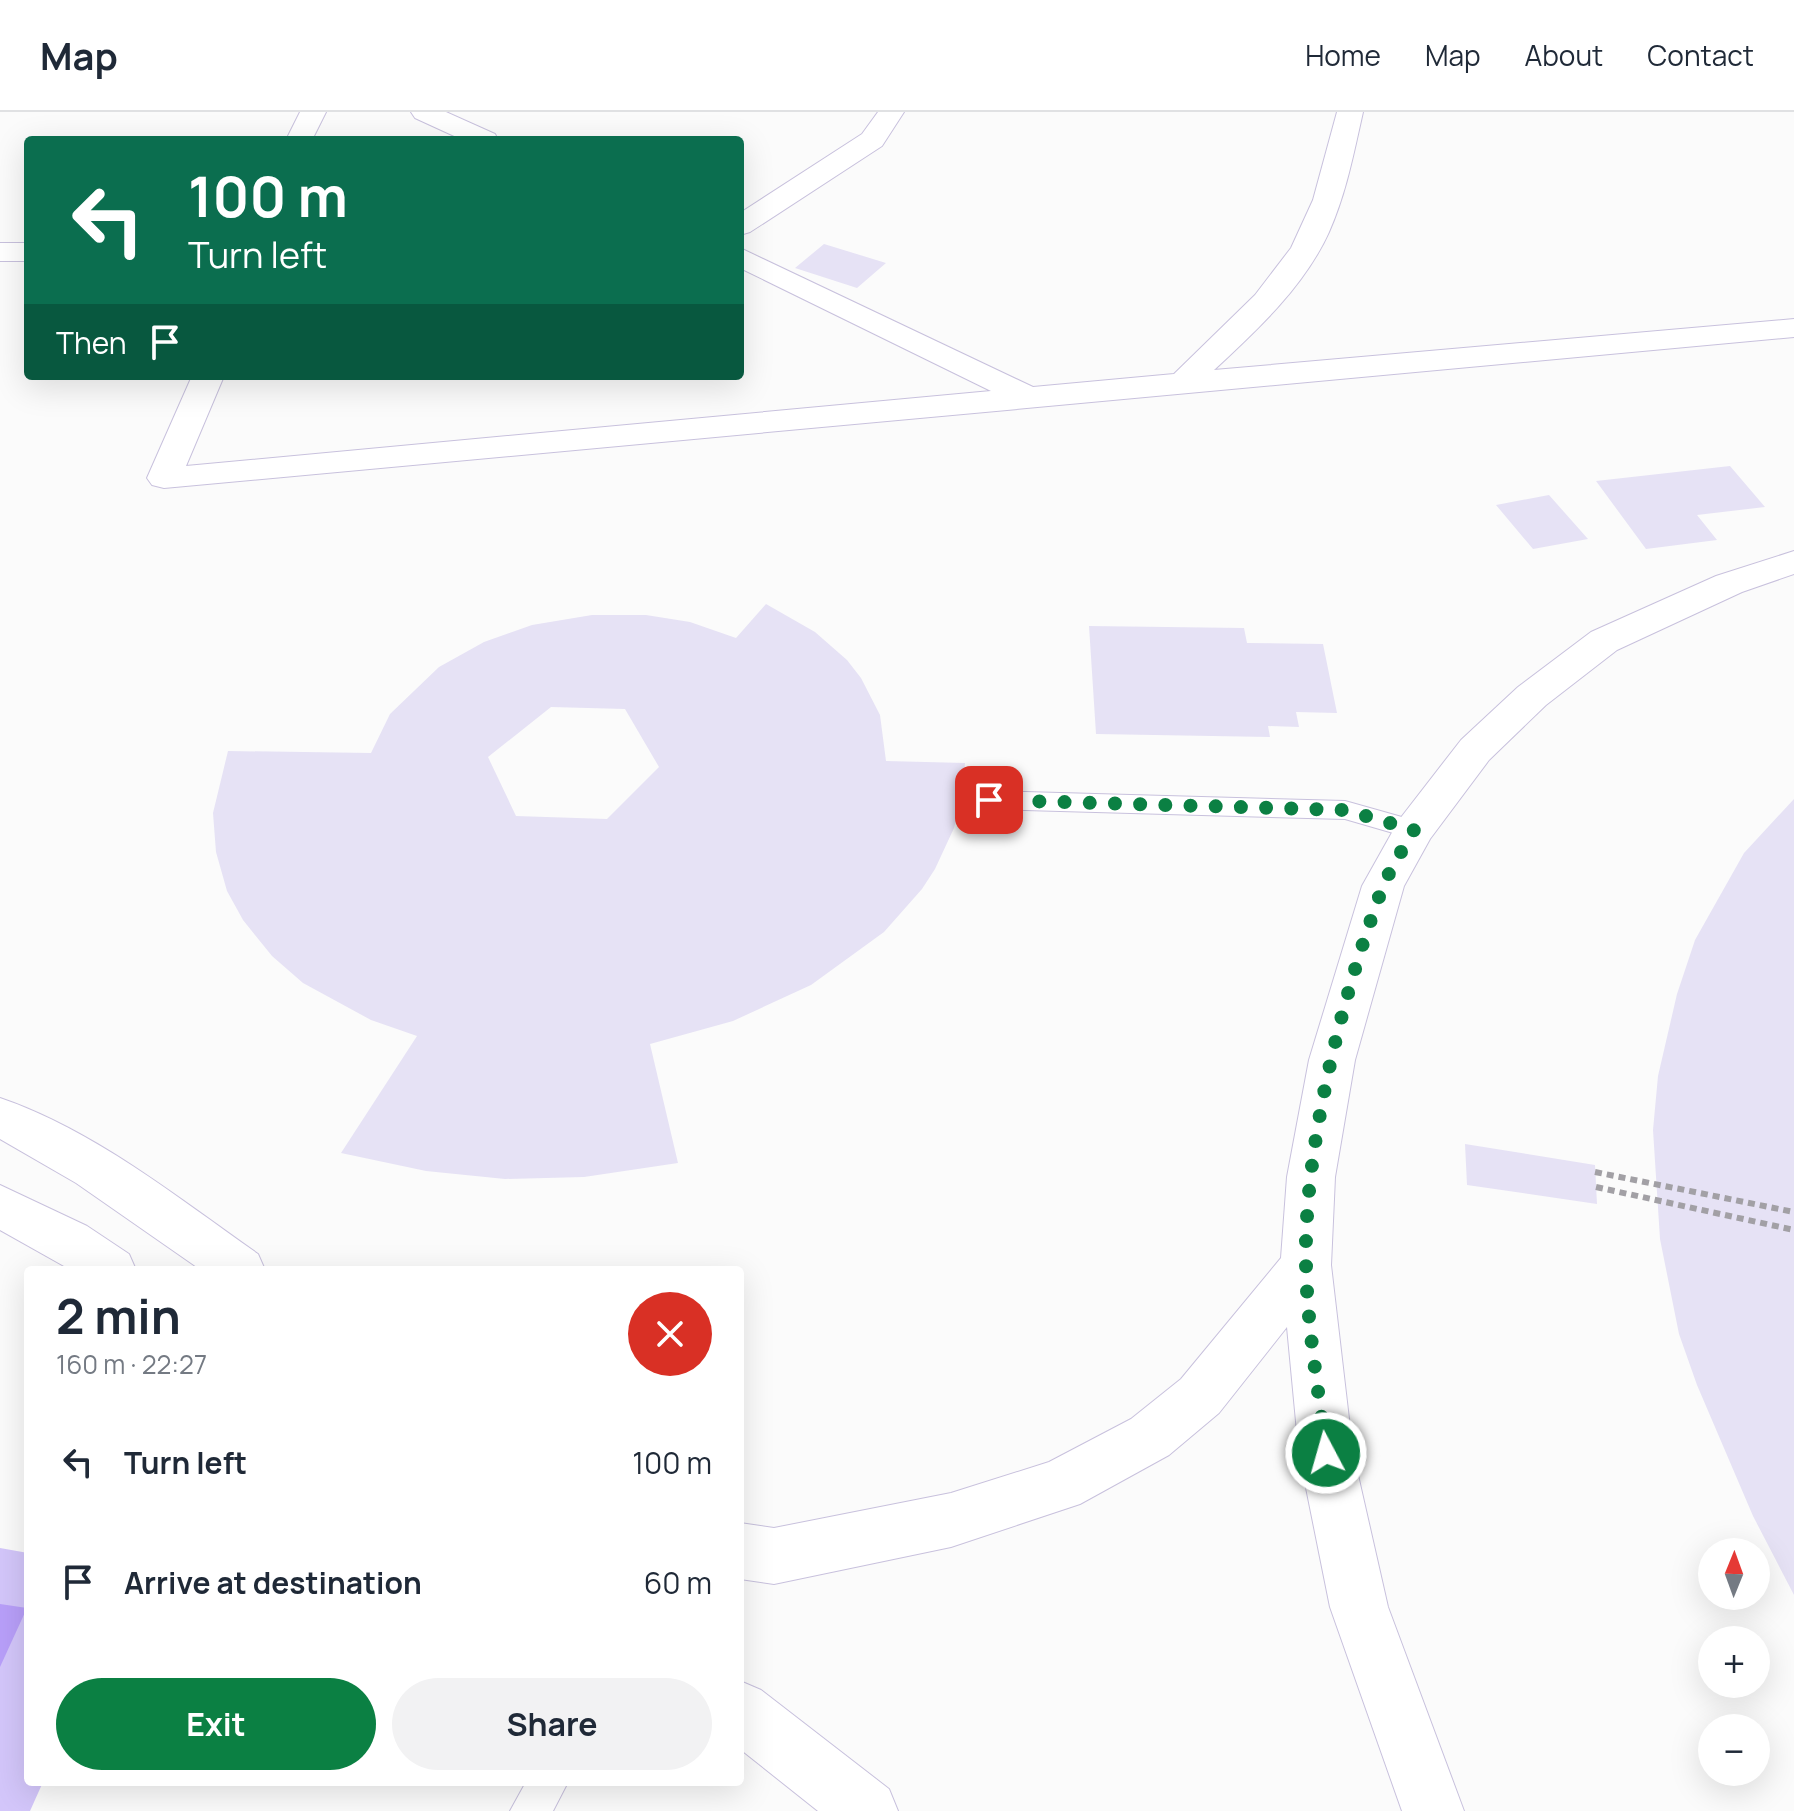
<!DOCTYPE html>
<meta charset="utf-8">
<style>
:root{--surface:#fff;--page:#f2f2f3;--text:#1f2937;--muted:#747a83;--line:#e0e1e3;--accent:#0b8043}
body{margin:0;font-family:Manrope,sans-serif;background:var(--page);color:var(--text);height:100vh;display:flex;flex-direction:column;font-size:30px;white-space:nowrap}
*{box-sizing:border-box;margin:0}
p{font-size:26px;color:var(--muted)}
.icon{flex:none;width:44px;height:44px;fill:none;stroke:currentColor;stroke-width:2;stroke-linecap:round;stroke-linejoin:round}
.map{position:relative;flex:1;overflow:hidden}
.panel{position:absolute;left:24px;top:1154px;width:720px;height:520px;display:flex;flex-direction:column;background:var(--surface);border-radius:8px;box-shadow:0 8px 32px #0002}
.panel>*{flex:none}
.top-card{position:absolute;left:24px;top:24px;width:720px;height:244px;border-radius:8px;box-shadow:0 8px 32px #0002;background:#0b6e4f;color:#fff;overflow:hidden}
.needle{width:52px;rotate:1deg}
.tools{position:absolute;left:1698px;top:1426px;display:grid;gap:16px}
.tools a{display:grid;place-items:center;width:72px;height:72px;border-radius:50%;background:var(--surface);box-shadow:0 8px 32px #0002;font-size:40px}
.pin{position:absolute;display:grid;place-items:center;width:68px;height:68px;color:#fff;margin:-34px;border-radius:16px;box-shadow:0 4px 12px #0006}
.me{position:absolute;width:88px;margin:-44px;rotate:354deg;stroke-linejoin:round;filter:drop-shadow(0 0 6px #0008)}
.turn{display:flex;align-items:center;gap:28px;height:168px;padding:0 32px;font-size:36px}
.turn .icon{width:104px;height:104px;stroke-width:2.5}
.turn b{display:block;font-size:56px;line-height:68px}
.then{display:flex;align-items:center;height:76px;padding:0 32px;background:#0003;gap:16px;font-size:30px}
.round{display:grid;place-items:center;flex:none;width:84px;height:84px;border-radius:42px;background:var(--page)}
.head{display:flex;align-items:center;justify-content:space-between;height:136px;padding:0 32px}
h1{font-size:48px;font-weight:700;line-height:60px}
.action{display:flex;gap:16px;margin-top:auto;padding:16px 32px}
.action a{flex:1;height:92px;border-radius:48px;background:var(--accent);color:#fff;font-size:32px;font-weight:700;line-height:92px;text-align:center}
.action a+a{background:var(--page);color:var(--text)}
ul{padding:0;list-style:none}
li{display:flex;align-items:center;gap:24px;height:120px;padding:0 32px}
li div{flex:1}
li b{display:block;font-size:30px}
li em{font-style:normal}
header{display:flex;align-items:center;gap:48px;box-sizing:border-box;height:112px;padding:0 40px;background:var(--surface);border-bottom:2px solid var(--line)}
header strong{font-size:38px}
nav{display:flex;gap:44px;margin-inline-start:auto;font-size:28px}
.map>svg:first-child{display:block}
</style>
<header>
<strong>Map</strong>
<nav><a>Home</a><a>Map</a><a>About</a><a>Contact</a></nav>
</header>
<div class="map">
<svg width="1794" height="1699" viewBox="0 0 1794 1699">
<rect width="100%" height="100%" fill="#fbfbfb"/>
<!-- green -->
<path fill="#d3c6fa" d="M0,1436L28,1441V1670H43L30,1699H0Z"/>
<!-- water -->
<path fill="#b89ff9" d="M0,1492L27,1496L0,1555Z"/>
<!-- building -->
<path fill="#e6e2f5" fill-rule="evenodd" d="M824,132L886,151L857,176L795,156Z
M1730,354L1765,395L1697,403L1717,428L1646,437L1596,369Z
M1549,383L1588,427L1533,437L1496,393Z
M766,492L815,520L847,548L861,566L880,603L886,649L965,651L961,690L954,716L935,757L922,777L884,820L811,873L733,909L650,932L678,1051L584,1065L505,1067L426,1059L341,1041L417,924L371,908L303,871L272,844L243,808L227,779L216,740L213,701L228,639L371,641L390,602L439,555L484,530L532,513L592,503H646L690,510L736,526ZM551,595L625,597L659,655L607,707L516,704L488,645Z
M1089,514L1244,516L1247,531L1323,532L1337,601L1296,600L1299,615L1268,614L1270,625L1096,622Z
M1794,687V1483L1753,1404L1697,1273L1679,1222L1660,1127L1653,1018L1658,964L1677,882L1695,828L1744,741Z
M1465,1032L1595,1053L1597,1092L1467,1073Z"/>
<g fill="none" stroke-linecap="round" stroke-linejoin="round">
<!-- service casing -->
<g stroke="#c8c1dd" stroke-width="2">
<path id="service" d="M989,679L1345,689L1423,711L1427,718L1423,725L1414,727L1345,707L989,697L980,694L976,688L980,682Z
M526,1670H568L553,1699H510Z"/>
</g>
<!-- minor casing -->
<g stroke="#c8c1dd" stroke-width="2">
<path id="minor" d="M300,0H326L312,28H286Z
M411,0H446L495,22L498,28H463L415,6Z
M878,0H904L882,34L750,120L740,123V101L862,22Z
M1337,0H1363C1354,40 1346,82 1329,120C1304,175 1257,218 1214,258L1794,207V225L164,376L152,373L147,366L192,264H224L186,354L991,279L740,156V136L1033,275L1174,262L1255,183L1291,136L1313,88Z
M0,131H28V149H0Z
M1794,439V462L1742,480L1617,538L1546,593L1489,648L1430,727L1404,774L1355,948L1335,1065L1331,1153L1353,1341L1388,1495L1464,1699H1402L1330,1495L1299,1341L1287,1215L1219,1301L1169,1343L1080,1392L951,1435L774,1472L740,1467V1411L774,1416L951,1381L1049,1350L1131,1307L1181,1267L1281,1146L1287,1065L1309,948L1362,774L1399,708L1461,628L1518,575L1591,520L1716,464Z"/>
</g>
<!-- tertiary casing -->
<g stroke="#c8c1dd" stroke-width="2">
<path id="tertiary" d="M0,986C94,1018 178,1086 258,1142L265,1158H201L76,1071L0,1027Z
M0,1073L87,1114L129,1142L136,1158H71L0,1118Z
M740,1569L761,1578L889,1677L898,1699H818L740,1637Z"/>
</g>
<!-- path -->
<path stroke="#a2a0a5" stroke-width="6" stroke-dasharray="7 5" stroke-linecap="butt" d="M1595,1060L1794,1100
M1596,1075L1794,1118"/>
<!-- service -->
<use href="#service" fill="#fff" fill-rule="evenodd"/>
<!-- minor -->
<use href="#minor" fill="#fff" fill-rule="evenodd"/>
<!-- tertiary -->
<use href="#tertiary" fill="#fff" fill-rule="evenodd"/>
</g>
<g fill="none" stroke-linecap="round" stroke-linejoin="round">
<!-- route -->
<path stroke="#0b8043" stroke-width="14" stroke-dasharray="0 25.2" d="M989,688L1345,698L1414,718C1403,737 1390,757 1382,777C1342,883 1303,1040 1306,1153C1307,1215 1319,1279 1326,1341"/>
</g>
</svg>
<div class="tools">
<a><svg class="needle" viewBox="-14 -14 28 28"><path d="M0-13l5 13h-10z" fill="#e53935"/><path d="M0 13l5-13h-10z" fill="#747a83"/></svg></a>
<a>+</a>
<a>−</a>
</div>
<div class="pin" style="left:989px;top:688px;background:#d93025"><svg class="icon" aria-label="arrive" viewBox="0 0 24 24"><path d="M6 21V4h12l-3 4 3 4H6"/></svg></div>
<svg class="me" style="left:1326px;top:1341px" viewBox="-20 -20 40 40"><circle r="17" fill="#0b8043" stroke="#fff" stroke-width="3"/><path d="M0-11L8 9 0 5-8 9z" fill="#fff"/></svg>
<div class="top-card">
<div class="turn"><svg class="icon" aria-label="left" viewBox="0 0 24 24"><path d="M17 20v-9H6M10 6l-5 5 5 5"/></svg><div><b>100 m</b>Turn left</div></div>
<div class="then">Then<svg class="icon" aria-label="arrive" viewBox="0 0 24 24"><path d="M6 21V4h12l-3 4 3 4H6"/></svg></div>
</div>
<section class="panel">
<div class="head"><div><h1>2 min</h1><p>160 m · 22:27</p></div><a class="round" style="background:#d93025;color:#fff"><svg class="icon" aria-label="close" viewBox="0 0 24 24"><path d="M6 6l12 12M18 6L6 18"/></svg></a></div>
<ul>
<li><svg class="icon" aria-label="left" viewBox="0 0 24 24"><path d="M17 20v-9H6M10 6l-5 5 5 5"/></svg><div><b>Turn left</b></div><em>100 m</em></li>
<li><svg class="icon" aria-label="arrive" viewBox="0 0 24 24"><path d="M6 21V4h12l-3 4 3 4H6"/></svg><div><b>Arrive at destination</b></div><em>60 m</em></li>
</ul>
<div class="action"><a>Exit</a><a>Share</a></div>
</section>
</div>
